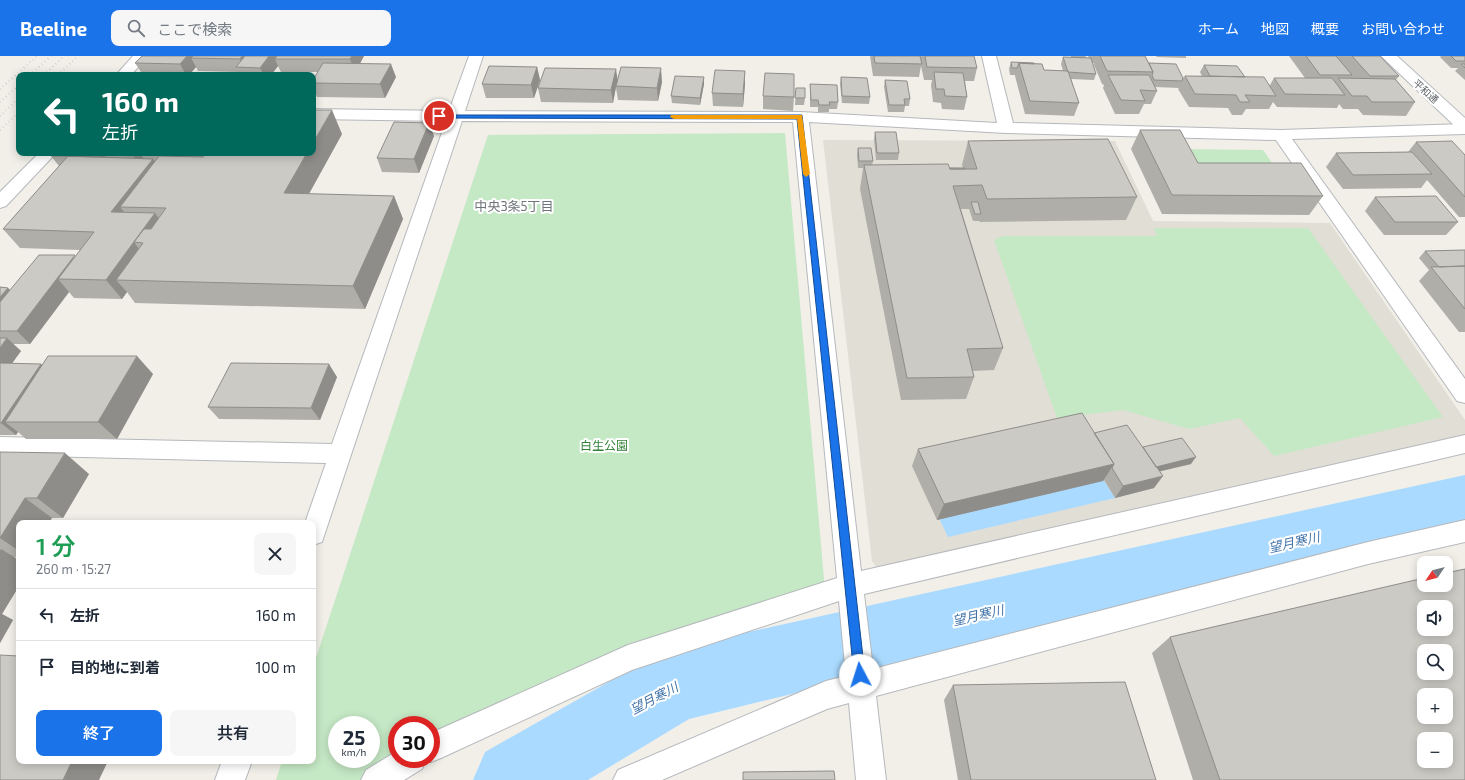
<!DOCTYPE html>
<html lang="ja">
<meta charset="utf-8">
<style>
:root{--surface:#fff;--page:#f6f6f7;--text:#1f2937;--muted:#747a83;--line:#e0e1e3;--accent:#1a73e8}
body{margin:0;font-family:"Exo 2","Noto Sans JP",sans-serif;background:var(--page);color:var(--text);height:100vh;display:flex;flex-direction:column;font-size:15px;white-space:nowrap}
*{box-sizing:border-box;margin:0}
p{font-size:13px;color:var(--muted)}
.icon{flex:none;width:22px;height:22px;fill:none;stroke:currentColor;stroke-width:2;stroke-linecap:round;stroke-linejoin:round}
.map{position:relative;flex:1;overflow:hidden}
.panel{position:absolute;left:16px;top:464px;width:300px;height:244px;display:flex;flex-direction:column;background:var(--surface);border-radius:8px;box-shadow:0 2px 10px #0003}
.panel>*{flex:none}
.hud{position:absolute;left:16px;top:16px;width:300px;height:84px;border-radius:8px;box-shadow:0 2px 10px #0003;background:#00695c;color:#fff;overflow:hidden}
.needle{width:26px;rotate:235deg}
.controls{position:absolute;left:1417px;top:500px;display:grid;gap:8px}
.controls a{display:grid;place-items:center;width:36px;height:36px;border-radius:8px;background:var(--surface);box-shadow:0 2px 10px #0003;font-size:20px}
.speed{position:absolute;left:328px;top:660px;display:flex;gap:8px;font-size:20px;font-weight:700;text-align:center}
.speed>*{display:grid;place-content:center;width:52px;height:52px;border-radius:50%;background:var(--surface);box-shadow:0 2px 10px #0003;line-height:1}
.speed small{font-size:10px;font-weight:400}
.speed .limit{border:6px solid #d22;background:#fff;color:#111}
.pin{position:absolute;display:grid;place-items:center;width:34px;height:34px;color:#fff;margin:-17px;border:2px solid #fff;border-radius:50%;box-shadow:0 1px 4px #0007}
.me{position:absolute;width:44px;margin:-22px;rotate:355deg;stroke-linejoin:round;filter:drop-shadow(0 0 3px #0008)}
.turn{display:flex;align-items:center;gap:14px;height:84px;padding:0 20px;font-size:18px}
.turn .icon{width:52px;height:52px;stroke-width:2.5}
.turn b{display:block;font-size:28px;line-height:34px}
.round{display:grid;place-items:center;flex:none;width:42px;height:42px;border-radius:8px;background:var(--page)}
.summary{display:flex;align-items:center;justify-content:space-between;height:68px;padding:0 20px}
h1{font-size:24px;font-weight:600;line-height:30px;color:#1e9e55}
.button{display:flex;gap:8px;margin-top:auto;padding:8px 20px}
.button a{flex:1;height:46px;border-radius:8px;background:var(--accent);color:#fff;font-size:16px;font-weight:600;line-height:46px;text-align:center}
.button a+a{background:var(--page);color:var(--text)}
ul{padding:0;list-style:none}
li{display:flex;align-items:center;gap:12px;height:52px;padding:0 20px;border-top:1px solid var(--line)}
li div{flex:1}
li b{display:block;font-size:15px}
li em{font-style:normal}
header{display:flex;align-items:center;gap:24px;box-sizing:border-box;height:56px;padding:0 20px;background:var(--accent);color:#fff}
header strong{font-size:19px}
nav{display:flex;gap:22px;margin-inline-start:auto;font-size:14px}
.search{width:280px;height:36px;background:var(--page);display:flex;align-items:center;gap:10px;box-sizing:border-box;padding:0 14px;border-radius:8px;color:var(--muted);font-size:15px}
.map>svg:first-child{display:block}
</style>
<header>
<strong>Beeline</strong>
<div class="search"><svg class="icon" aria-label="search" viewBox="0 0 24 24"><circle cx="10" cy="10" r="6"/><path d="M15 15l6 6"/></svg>ここで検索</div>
<nav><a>ホーム</a><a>地図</a><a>概要</a><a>お問い合わせ</a></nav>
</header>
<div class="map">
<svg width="1465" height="724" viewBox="0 0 1465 724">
<rect width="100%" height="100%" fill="#f1efe8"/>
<!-- education -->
<path fill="#e1ded6" d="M823,84L1115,85L1153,165L1330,167L1465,364V386L883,520L872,505Z"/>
<!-- green -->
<path fill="#c5e8c5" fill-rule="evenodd" d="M785,77L825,535L431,692V669H397V703L368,724H276L282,705H313V611L488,79ZM337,669H371V703H337Z
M1176,93L1263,94L1284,124L1194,123Z
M1154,172H1308L1443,361L1274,400L1240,362L1189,373L1123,354L1057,362L994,184L1003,180H1157Z"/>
<!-- water -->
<path fill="#aadaff" d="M1082,390L1115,442L948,481L922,426Z"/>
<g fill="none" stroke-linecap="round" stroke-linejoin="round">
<!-- river -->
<path fill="#aadaff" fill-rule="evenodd" d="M1465,419V475L689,663L588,724H473L485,696L649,603L675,592Z"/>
<!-- street casing -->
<g stroke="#b5b8bc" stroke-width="2">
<path id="street" d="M133,0H148L131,19H116Z
M469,0H483L465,55L800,56L997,67L982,0H996L1013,67L1281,74L1465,68V78L1292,83L1465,323V347L1457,345L1276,84L1006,77L809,66L861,515L1465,379V397L864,538L873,613L1368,486L1465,464V486L1368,508L876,640L886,724H856L849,647L827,653L662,724H613L618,714L826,625L846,620L839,545L632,614L441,702L431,706L426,704L422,713L404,724H361L366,714L397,695V703H431V677L628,589L837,522L793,66L462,65L322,486L313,489V467H305L326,407L0,399V381L332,388L446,65L313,63V53L449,55Z
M39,97H56L6,150L0,152V136Z
M222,705H252L245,724H215Z"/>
</g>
<!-- secondary casing -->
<g stroke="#b6babf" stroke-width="2">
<path id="secondary" d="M1381,0H1397L1465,62V76L1459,74Z"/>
</g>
<!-- street -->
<use href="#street" fill="#fff" fill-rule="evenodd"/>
<!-- secondary -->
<use href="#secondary" fill="#fff" fill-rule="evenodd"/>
<!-- rail -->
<path stroke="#b6b7b8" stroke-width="2" stroke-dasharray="0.5 3.5" stroke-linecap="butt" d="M30,19L51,0
M44,19L64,0
M58,19L78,0
M0,33L37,0
M0,46L19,29
M0,60L19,42
M0,74L19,56"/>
</g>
<!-- wall -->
<path fill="#afaea9" d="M142,0H364L360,7L396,21L385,42L317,41L313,31V24L318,16H281L278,10L271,19H240L238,16L198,15L196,11L189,19H143L135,7Z
M870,0H974L977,12L974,25H965L967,41L964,54L942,53L941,47L933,46L931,29L932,24H924L921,10L919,21L873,20Z
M1071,0H1086L1085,2H1089L1088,0H1145L1149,7L1183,22L1185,20H1202L1200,16L1204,9L1245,21L1270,29L1274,22H1305L1289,0H1380L1399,20L1396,24L1415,46L1406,60L1363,59L1358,53H1343L1339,48L1337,52L1277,51L1273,46L1269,53H1246L1242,59H1232L1228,52L1189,51L1178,33L1179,32L1155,31L1157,35L1151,48H1144L1139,58H1115L1103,32L1104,29L1102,28L1094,9V7H1092L1096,18L1094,24L1071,23L1079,47L1074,60L1025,58L1015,20V19H1010L1009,13L1011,6L1034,7L1044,14L1063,15L1061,8L1063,1L1071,2Z
M1156,0H1186V2L1157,1Z
M1441,0H1465V24L1455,15L1458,12H1451L1440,1Z
M537,11L540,24L534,42H486L482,28Z
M745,15V28L743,51L713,50L712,37Z
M704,21V28L700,49L672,47L671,40Z
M841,21L870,41L869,48L842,47L840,28Z
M885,24L910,43L909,50H905L904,56H888L884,31Z
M617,25L662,26L658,45L618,44L616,32L613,47L541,46L538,32Z
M810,28L838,46L837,53H829V56H818V51H810Z
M796,32L805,42L804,49H795Z
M763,40L794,41L793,55L763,53Z
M1140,74L1198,107L1323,140L1309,159L1162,158L1131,93Z
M875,76L899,97L898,104H876L874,83Z
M342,78L309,138L394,140L403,163L365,253L135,247L127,236L122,243L74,242L69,236L30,288H13L21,295L12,307L153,318L117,383H26L18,376L16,379H0V231L8,232L10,234L76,200L80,194L20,192L3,173L59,110L51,100L54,97H313Z
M434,80L419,117L382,116L377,102Z
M968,85L1137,141L1126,164L980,166L979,165H973L969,153H961L1003,292L994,314L973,315L974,321L966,343L901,344L860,133L863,112H858L857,99L858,92L873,105L872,109L963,112L962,109Z
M1416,86L1465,99V161H1459L1427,124L1421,132L1343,133L1326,111L1336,97L1408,96Z
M1375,141L1458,166L1446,179H1384L1365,155Z
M1465,194V276H1459L1419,225L1429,214L1419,202L1425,195Z
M337,321L320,364L219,363L208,351Z
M1094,377L1143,391L1191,408L1159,415L1154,432L1115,442L1104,424L1103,425L937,464L912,410L918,393Z
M0,396L89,418L63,462H52L19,467V501H13L19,504V530L2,558L13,564L0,587Z
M1170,581L1465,724H1193L1152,597Z
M953,629L1156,724H958L944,644Z"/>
<!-- shaded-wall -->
<path fill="#8f8d8a" d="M187,0H197L191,2L196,11L189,19H186L180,8Z
M242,0H258L244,11L240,3Z
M269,0H285L275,3L278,10L271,19H264L260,12Z
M352,0H364L355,17L350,3Z
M391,8L396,21L385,42L380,28Z
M537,11L540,24L534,42L531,29Z
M661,12L662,26L658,45L657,32Z
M616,13L618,26L616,30L613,47L611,34Z
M745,15V28L743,51V38Z
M704,21V28L700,49V42Z
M332,54L342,78L296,161L284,137L307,97H313V87Z
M429,67L434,80L419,117L414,103Z
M101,97H121L104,99L112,109L98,101Z
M136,97H140L147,108L143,113L133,100Z
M153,103L166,122L120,151L132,166L111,156Z
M394,140L403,163L365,253L353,230Z
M155,157L168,176L143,187L134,186L148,205L116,224L127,236L122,243L106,224Z
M75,199L58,223L69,236L30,288L17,275Z
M8,232L21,245L0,271V241Z
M7,282L21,295L0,324V292Z
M137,300L153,318L117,383L98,366Z
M41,308L54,320L5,366L18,376L16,379L1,367Z
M329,308L337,321L320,364L311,352Z
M65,397L89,418L63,462L37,442Z
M1196,401L1191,408L1149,418L1154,411Z
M1114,408L1103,425L937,464L944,448Z
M1163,420L1154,432L1115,442L1123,430Z
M25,442L52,462L49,467H19V495L0,482Z
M1,493L19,504V530L2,558L13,564L0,587V495Z
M72,705H108L99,724H63Z"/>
<!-- building -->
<path fill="#cccac5" stroke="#8f8d8a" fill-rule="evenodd" d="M142,0H187L180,8L135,7Z
M193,0H242L240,3L191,2Z
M245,0H269L260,12L236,11Z
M277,0H352L350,3H275Z
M874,0H920L922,8L875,7Z
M925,0H974L977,12L927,11Z
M1100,0H1145L1153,16L1107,15Z
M1306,0H1336L1352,19H1320Z
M1352,0H1380L1399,20H1370Z
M1451,0H1465V5H1456Z
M1063,1L1091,2L1096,18L1068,16Z
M1011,6L1034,7V8L1019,7L1017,12H1012Z
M323,7L391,8L380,28L313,27V24Z
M1019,7L1042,8L1044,14L1068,15L1079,47L1030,45Z
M1149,7L1176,8L1183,22L1182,25L1154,24L1152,19L1153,16Z
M1461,8H1465V12Z
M1204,9L1237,10L1245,21L1210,20Z
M489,10L537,11L531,29L482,28Z
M621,11L661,12L657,32L616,30Z
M545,12L616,13L611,34L538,32Z
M715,14L745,15L743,38L712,37Z
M934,16L963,17L967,41L945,40L944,33H936Z
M765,17L794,18V41L763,40Z
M1108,19H1149L1157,35L1140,34L1145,45L1121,44Z
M675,20L704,21L700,42L671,40Z
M1185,20L1264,21L1276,40L1245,39L1250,46H1240L1236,39L1195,38Z
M841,21L867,22L870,41L842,40Z
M1274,22H1332L1345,39L1285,38Z
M1338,22L1395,23L1415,46H1372L1367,40H1352Z
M885,24L907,25L910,43H904L905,49H889Z
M810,28L837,29L838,46H829L830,49H819L818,44H811Z
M796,32H805V42H795Z
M313,54H332L313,87Z
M394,66L429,67L414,103L377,102Z
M1140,74H1180L1198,107H1301L1323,140L1172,139Z
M875,76H896L899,97H877Z
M1108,83L1137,141L987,143L982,129L953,130L1003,292L967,293L974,321L907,322L864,109L948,108L950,113H977L968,85Z
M1452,85L1465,99V141L1416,86Z
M858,92H871L873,105H859Z
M1412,96L1432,118L1353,119L1336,97Z
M54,97H101L98,101L51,100Z
M106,97H136L133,100L104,99Z
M206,97H307L284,137L394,140L353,230L116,224L143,187L134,186L144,173H151L166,152L120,151L159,100L203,101Z
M68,100L153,103L111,156L155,157L106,224L58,223L94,176L3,173Z
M949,112H965V113H950Z
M1436,140L1458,166H1395L1375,141Z
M971,146H978L981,158H975Z
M1465,194V210L1439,211L1425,195Z
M39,199H75L17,275H0V246Z
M1465,210V253L1431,211Z
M0,231L8,232L0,241Z
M0,282H7L0,292Z
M48,300H137L98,366H5Z
M0,307L41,308L1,367H0Z
M231,307L329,308L311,352L208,351Z
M1082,357L1114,408L944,448L918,393Z
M1127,369L1163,420L1123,430L1112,412L1114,408L1094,377Z
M1182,382L1196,401L1156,411L1143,391Z
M0,396L65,397L37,442H25L0,482Z
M1465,513V724H1220L1170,581L1424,522V529H1446V517ZM1424,551H1446V573H1424ZM1424,595H1446V617H1424ZM1424,639H1446V661H1424ZM1424,683H1446V705H1424Z
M0,599L19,600V705H72L63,724H0Z
M1125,626L1156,724H971L953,629Z
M834,715L835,724H743V716Z"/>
<!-- route -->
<path fill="#1a73e8" stroke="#114b97" d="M436,59H802L865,619L864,623L860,625L856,623L854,619L797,63L439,62H436Z"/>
<!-- slow -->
<path fill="#f59e0b" d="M671,59H802L810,118L806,121L803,118L797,63H674L670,61Z"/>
<g text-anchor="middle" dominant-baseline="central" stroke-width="4" stroke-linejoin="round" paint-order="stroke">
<!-- far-street labels -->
<g font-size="10" fill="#5f6368" stroke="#fff">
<text transform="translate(1426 35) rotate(42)">平和通</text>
</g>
<!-- park labels -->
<g font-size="12" fill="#348238" stroke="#fff">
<text x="604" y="389">白生公園</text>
</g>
<!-- neighbourhood labels -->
<g font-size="13" fill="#70757a" stroke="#fff">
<text x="514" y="150">中央3条5丁目</text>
</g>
<!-- water labels -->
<g font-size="13" font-style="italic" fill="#4174aa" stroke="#fff">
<text transform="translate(1294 486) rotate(-13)">望月寒川</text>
<text transform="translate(978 559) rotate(-13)">望月寒川</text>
<text transform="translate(654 642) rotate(-28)">望月寒川</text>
</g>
</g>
</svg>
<div class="controls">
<a><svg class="needle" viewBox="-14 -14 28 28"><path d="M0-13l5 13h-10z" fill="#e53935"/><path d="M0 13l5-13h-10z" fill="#747a83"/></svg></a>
<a><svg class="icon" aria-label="sound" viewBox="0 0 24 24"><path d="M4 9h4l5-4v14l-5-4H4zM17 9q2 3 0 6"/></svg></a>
<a><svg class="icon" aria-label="search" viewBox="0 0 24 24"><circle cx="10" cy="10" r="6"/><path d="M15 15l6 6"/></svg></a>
<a>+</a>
<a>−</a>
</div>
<div class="speed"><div>25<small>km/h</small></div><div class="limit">30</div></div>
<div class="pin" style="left:439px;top:60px;background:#d93025"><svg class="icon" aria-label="arrive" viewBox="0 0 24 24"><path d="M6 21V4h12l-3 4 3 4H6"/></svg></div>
<svg class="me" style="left:860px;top:619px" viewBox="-20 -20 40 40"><circle r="19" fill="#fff"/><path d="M0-13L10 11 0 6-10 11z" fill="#1a73e8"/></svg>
<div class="hud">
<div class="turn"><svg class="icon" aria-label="left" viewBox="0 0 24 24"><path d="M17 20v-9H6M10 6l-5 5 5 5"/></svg><div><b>160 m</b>左折</div></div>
</div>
<section class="panel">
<div class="summary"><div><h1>1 分</h1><p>260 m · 15:27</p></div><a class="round"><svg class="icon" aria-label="close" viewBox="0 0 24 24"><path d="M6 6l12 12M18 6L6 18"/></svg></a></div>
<ul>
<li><svg class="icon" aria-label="left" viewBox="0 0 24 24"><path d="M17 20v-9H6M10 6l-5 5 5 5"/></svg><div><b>左折</b></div><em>160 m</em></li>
<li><svg class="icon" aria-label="arrive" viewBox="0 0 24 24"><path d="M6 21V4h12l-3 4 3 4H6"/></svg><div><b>目的地に到着</b></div><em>100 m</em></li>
</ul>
<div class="button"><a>終了</a><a>共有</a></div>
</section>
</div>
